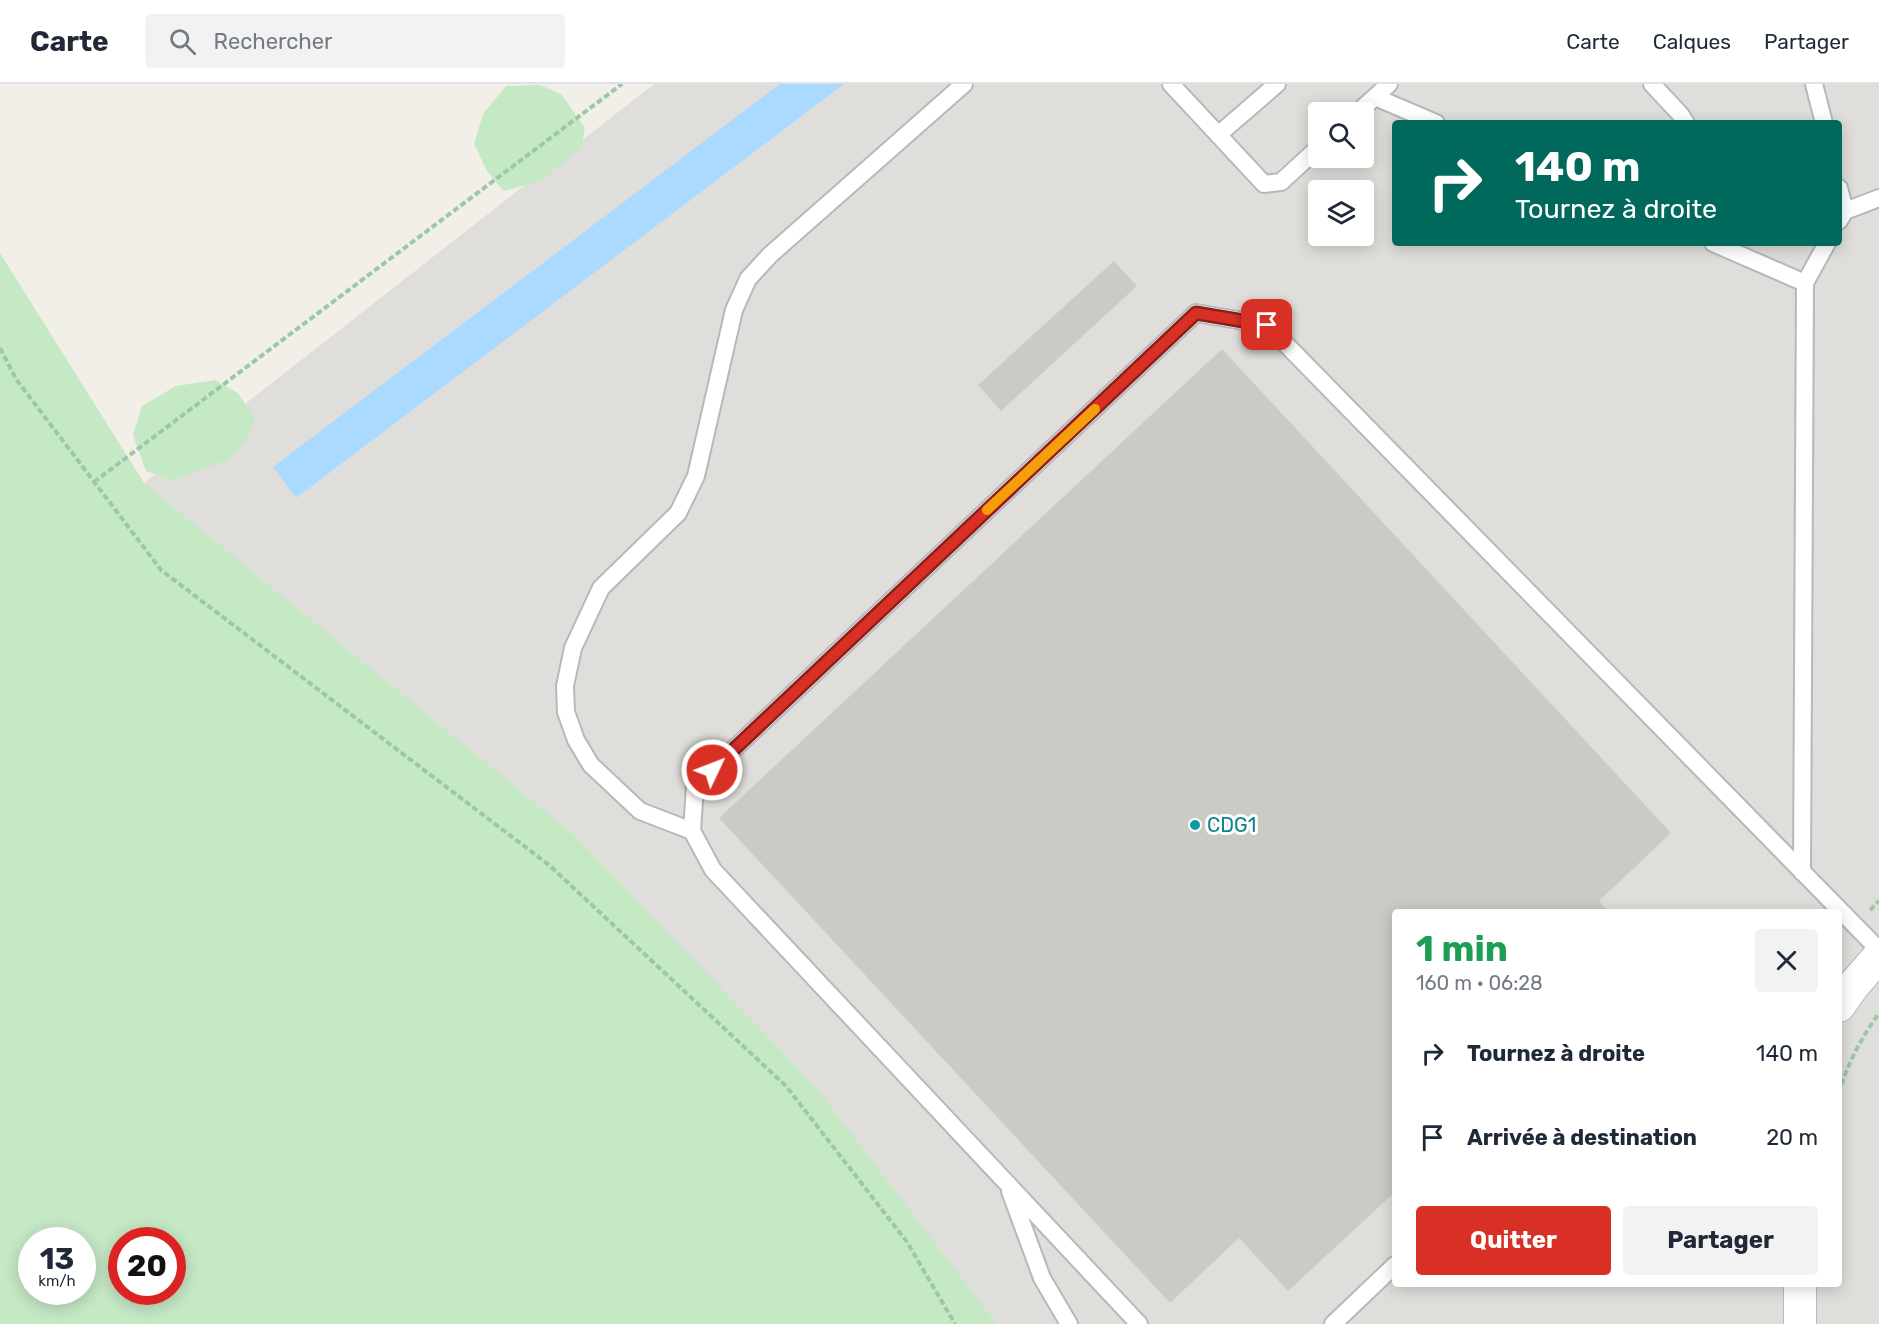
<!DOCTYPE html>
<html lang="fr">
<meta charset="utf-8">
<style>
:root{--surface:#fff;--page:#f2f2f3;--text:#1f2937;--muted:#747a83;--line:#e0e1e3;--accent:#d93025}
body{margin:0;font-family:Rubik,sans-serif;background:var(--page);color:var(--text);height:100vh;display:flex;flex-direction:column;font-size:22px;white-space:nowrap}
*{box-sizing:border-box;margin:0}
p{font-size:20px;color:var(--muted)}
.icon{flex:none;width:33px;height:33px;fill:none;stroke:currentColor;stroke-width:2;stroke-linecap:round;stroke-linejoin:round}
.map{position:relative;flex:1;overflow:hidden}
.panel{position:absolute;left:1392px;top:825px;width:450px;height:378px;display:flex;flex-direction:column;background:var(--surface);border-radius:6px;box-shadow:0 3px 15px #0003}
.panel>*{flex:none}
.hud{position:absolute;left:1392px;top:36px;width:450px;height:126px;border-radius:6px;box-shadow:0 3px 15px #0003;background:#00695c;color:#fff;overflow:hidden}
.buttons{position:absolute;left:1308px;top:18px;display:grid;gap:12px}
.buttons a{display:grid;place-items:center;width:66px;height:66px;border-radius:6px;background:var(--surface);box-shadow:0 3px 15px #0003;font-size:30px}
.speed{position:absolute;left:18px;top:1143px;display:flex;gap:12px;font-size:30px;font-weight:700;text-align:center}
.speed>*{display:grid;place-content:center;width:78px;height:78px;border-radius:50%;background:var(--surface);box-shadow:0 3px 15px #0003;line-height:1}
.speed small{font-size:15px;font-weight:400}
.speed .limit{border:9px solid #d22;background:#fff;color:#111}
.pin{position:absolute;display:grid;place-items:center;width:51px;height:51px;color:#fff;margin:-26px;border-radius:12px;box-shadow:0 3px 9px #0006}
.me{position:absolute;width:66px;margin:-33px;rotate:47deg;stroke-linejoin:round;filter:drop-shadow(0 0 4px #0008)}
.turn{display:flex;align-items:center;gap:21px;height:126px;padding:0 24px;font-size:27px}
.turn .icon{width:78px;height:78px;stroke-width:2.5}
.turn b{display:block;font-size:42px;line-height:51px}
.round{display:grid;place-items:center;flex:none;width:63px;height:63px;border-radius:6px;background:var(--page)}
.headline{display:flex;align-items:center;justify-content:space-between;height:102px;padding:0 24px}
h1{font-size:36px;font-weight:700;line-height:45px;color:#1e9e55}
.primary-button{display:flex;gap:12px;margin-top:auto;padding:12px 24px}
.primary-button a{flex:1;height:69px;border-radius:6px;background:var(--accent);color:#fff;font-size:24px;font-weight:700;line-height:69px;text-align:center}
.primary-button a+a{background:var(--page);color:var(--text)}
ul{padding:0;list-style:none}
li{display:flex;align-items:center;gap:18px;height:84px;padding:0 24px}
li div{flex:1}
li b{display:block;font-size:22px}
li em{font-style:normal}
header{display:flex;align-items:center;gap:36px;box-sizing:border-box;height:84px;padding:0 30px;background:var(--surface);border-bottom:2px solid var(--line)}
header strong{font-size:28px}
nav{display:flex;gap:33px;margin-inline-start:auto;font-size:21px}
.search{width:420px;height:54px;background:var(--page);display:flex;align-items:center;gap:15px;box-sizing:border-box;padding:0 21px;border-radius:6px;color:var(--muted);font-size:22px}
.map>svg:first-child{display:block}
</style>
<header>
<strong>Carte</strong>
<div class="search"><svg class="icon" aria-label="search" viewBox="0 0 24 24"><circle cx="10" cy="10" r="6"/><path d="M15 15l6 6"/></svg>Rechercher</div>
<nav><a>Carte</a><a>Calques</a><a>Partager</a></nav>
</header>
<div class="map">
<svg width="1879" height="1240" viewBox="0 0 1879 1240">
<rect width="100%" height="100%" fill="#f1efe8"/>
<!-- industrial -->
<path fill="#e0deda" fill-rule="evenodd" d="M654,0H1879V1240H997L144,399ZM1318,28H1364V74H1318ZM1395,39H1839V159H1395ZM1318,106H1364V152H1318ZM1395,828H1839V1200H1395Z"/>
<!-- green -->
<path fill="#c5e8c5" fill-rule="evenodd" d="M540,1L561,10L585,44L581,64L541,97L503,107L487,87L474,60L483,30L506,2Z
M0,169L144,399L573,750L815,1002L997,1240H0ZM32,1156H82V1208H32ZM122,1156H172V1208H122Z
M215,296L238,309L255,335L246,358L227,376L172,397L146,387L133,351L142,322L176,302Z"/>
<!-- water -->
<path fill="#aadaff" d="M780,0H844L296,414L273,383Z"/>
<!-- building -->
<path fill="#cccac5" d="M1114,177L1137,202L1001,327L978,301Z
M1222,265L1671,749L1599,817L1609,828H1395V1108L1288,1207L1239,1154L1170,1219L719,734Z"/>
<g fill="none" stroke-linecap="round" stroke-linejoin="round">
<!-- lane casing -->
<g stroke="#b5b8bc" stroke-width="20">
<path id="lane" d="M1171,0L1264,100L1281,98L1318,64
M1652,0L1680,30L1686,39
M1814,0L1824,39
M1375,13L1389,0
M1358,28L1375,13L1436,39
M1218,51L1277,0
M1839,104L1845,127
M1839,137L1845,127L1879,114
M1713,159L1805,199
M692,747L640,727L591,681L576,656L566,628L565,602L573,564L601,504L678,429L696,392L734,226L748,195L770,171L964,0
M1802,788L1805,199L1827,159
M1010,1107L1042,1194L1069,1240
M1139,1240L713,786L692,747L695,702L1196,229L1267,241L1879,866
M1333,1240L1395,1181"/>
</g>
<!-- street casing -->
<g stroke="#b5b8bc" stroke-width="34">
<path id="street" d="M1839,922L1853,902L1879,872
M1800,1240V1200"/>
</g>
<!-- path -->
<path stroke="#9cc7a9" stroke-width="4" stroke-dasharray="6 3" stroke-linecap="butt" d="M0,264L16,295L161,486L549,781L786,1002L907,1158L955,1240
M94,398L622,0
M1870,826L1879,817
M1839,1009C1847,980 1862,953 1879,929"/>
<!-- lane -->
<use href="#lane" stroke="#fff" stroke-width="16"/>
<!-- street -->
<use href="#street" stroke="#fff" stroke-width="32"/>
</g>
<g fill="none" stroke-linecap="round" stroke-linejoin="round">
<!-- route casing -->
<g stroke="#8d1f18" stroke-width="15">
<path id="route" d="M712,686L1196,229L1267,241"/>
</g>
<!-- route -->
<use href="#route" stroke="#d93025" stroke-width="10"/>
<!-- slow -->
<path stroke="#f59e0b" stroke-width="10" d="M987,426L1095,325"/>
</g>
<!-- markers -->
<circle fill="#0f9aa8" stroke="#fff" stroke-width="2" cx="1195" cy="741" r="6"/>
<g text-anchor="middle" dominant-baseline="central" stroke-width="6" stroke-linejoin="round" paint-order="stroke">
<!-- culture labels -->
<g font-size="20" fill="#0d838f" stroke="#fff" text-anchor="start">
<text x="1207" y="741">CDG1</text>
</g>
</g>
</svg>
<div class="buttons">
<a><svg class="icon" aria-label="search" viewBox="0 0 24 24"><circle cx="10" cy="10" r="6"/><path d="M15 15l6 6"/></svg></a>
<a><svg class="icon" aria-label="layers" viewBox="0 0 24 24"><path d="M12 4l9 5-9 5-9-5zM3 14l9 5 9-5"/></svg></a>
</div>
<div class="speed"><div>13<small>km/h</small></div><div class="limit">20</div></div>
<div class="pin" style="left:1267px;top:241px;background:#d93025"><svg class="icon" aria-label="arrive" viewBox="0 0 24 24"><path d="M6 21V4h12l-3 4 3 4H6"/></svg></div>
<svg class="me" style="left:712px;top:686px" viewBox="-20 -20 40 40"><circle r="17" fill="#d93025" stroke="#fff" stroke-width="3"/><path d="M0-11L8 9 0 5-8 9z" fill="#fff"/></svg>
<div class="hud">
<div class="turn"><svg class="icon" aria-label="right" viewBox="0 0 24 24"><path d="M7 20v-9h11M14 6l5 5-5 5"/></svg><div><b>140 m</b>Tournez à droite</div></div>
</div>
<section class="panel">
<div class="headline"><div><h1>1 min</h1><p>160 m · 06:28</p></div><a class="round"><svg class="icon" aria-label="close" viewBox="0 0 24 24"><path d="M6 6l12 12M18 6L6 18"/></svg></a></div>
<ul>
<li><svg class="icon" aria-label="right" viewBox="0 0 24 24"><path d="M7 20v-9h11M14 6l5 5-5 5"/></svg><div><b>Tournez à droite</b></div><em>140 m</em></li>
<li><svg class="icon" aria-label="arrive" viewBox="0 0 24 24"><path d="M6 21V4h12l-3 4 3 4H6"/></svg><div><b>Arrivée à destination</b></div><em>20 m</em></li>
</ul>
<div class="primary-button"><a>Quitter</a><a>Partager</a></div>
</section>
</div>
